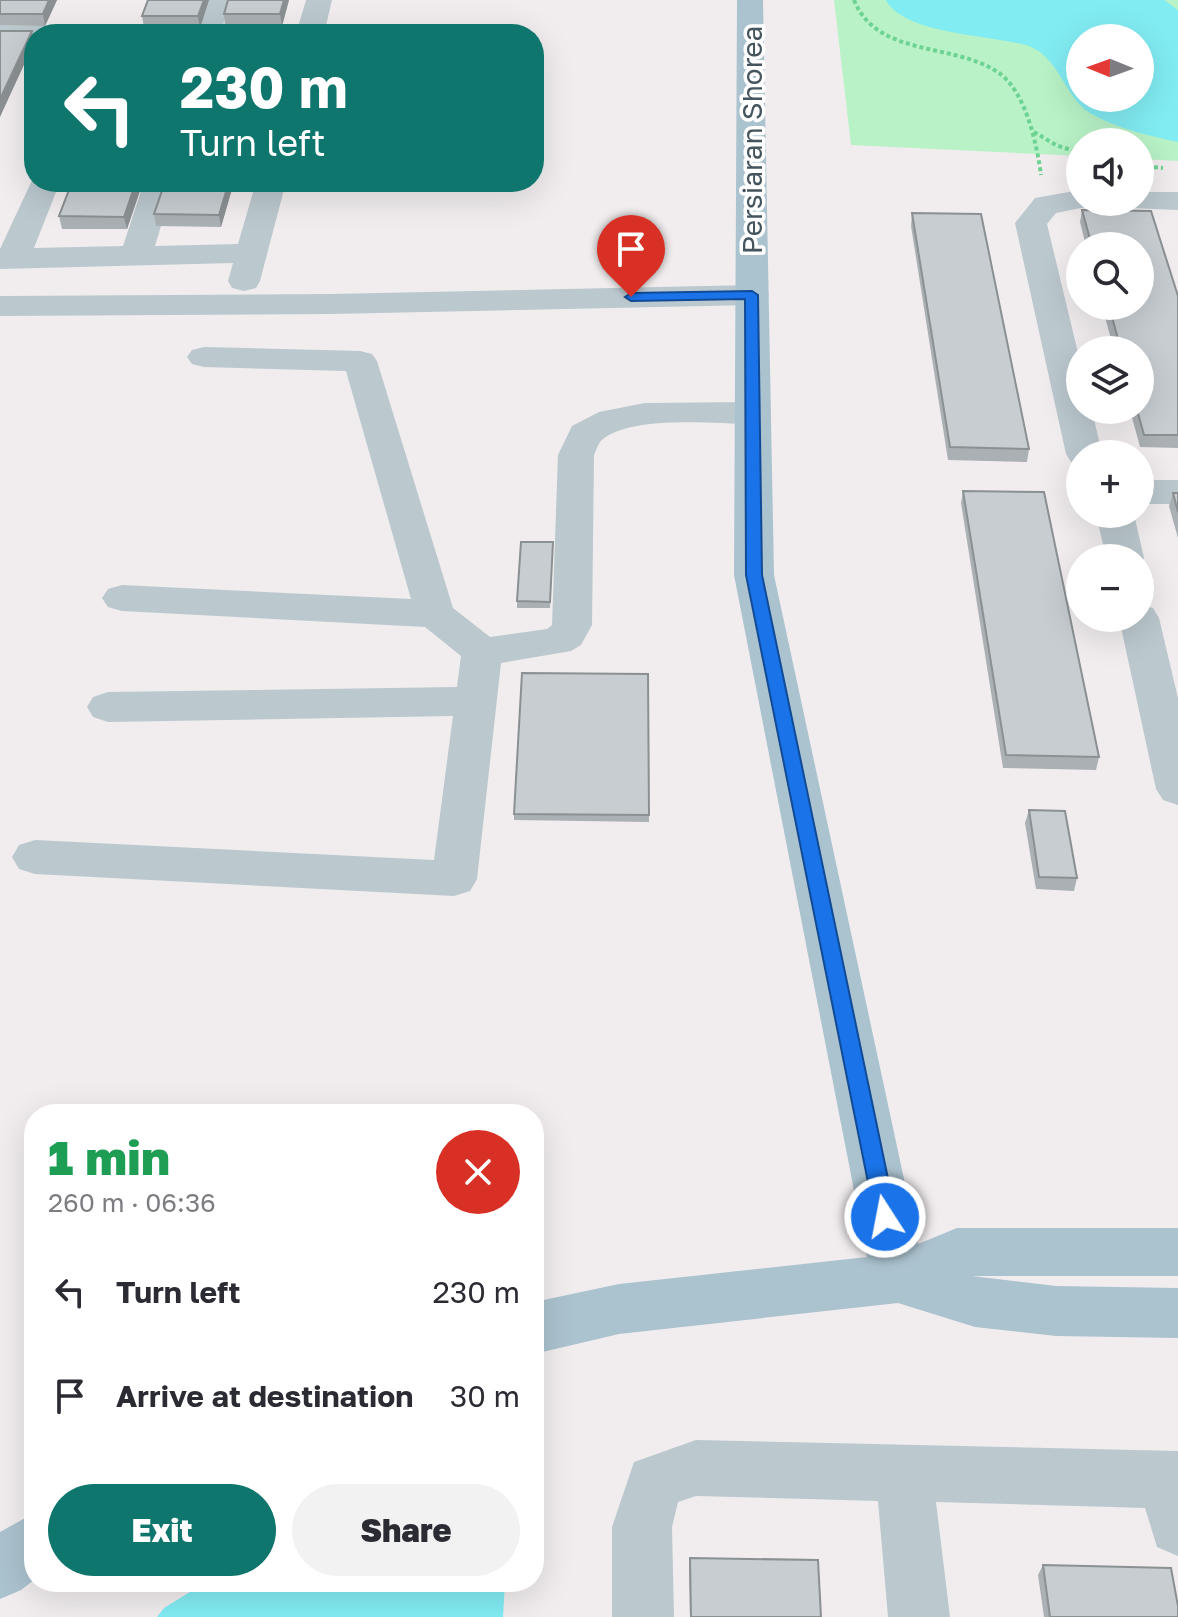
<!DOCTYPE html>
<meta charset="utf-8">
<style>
:root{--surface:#fff;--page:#f2f2f3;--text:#2b2b33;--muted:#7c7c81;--accent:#0f766e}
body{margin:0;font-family:"Golos Text",sans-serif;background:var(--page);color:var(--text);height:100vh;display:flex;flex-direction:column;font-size:30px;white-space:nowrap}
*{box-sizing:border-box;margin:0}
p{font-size:26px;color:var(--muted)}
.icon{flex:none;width:44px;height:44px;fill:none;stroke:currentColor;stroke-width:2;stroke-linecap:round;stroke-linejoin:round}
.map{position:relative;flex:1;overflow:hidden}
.details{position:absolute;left:24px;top:1104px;width:520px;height:488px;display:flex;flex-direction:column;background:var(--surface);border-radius:32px;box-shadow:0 8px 32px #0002}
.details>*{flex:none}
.banner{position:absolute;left:24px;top:24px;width:520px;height:168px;border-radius:32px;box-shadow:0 8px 32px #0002;background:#0f766e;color:#fff;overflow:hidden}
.needle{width:52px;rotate:271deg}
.fabs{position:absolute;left:1066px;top:24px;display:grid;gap:16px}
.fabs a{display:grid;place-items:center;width:88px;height:88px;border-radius:50%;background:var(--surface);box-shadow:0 8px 32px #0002;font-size:40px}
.pin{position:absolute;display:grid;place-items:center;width:68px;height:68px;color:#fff;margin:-82px -34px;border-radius:50% 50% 50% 0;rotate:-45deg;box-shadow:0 0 8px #0007}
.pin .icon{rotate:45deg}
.me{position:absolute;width:88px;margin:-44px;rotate:349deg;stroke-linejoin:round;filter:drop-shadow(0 0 6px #0008)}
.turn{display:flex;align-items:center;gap:28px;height:168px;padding:0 24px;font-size:36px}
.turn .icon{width:104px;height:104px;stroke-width:2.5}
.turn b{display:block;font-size:56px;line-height:68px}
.round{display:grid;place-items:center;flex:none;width:84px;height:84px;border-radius:42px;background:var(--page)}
.head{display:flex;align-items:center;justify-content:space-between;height:136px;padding:0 24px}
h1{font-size:48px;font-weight:800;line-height:60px;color:#1e9e55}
.button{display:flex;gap:16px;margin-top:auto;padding:16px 24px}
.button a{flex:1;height:92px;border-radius:48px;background:var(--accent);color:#fff;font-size:32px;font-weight:800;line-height:92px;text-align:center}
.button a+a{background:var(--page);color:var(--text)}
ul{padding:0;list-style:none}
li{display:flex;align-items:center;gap:24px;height:104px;padding:0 24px}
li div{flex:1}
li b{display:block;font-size:30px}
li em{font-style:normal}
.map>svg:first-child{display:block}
</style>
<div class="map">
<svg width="1178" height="1617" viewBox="0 0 1178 1617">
<rect width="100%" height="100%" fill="#f1edee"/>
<!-- green -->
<path fill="#b8f2c6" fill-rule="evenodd" d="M834,0H1178V161L1140,159V142H1080V156L851,145ZM1080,38H1140V98H1080Z"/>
<!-- water -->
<path fill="#82ecf3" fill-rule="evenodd" d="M886,0H1164L1178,10V142C1150,136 1115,128 1090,113C1065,98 1059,57 1029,46C994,35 904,35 886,0ZM1080,38H1140V98H1080Z
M206,1582H505L503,1617H157L164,1608Z"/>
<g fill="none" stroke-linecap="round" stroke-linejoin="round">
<!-- path -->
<path stroke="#6dd392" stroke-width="4" stroke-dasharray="4 3" stroke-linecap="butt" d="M854,0C877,58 955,42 999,73C1026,92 1037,145 1041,175
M1034,132L1056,145L1080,153
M1140,166L1163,168"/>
<!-- minor -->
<path fill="#bbc8ce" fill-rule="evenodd" d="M205,0H231L220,34H192Z
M306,0H332L324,34H296Z
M0,25L137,26L147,28L151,34H34V42L0,41Z
M34,176V182H60L34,248L123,246L144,182H174L155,246L238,244L256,182H286L260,281L256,288L244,291L232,288L228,281L233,263L0,269V249Z
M1080,190V202H1093L1091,206L1056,213L1047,224L1080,361V410H1092L1102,454H1080V464L1071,462L1066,454L1015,223L1035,198Z
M1140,192H1178V210L1129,208L1125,202H1140Z
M752,285L764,288L769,295L764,302L752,305L331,314L0,316V296L331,294Z
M204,347L360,351L372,354L377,361L453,608L490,637L547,629L552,625L558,455L572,426L599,412L645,403L753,402L766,405L771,413L766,421L753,424C713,424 635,415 603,439C598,443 597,449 594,455L592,625L581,645L571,651L501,663L477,879L470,891L454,896L35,874L19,869L12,857L19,845L35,840L434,860L453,716L108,722L93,717L87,707L93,697L108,692L457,687L461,656L425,627L122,611L108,607L102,598L108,589L122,585L411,599L346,371L204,367L192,364L187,357L192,350Z
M1140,480H1178V504H1140Z
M1096,514H1134L1144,558L1140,565V558H1106Z
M1140,605L1153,608L1159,618L1178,698V805L1163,800L1156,789L1119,618H1140Z
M696,1440L1178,1451V1556L1157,1547L1145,1508L936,1502L950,1617H888L878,1501L696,1496L678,1502L672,1527L674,1617H612V1527L634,1462Z"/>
<!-- major -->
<path fill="#abc3cf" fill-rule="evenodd" d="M737,0H763L774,575L918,1244L957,1228H1178V1276H972L1056,1286L1178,1288V1338L1056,1336L975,1327L898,1303L619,1334L534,1354V1302L619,1284L867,1257L734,575Z
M34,1513V1580L21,1590L0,1599V1532Z"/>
</g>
<!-- wall -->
<path fill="#abb0b4" d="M0,0H57L45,26L0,25Z
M209,0L200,28L144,27L142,16Z
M289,0L282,26H225L224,14Z
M143,182L127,229H62L59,216Z
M234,182L221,227L156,226L154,214Z
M1082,210L1151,211L1178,296V448L1140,447L1130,410H1140V350H1114L1102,306H1140V246H1086L1080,222Z
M912,213L1029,449L1027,462L948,460L911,226Z
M963,491L1099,757L1096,770L1003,768L961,503Z
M1173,493H1178V538L1169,506Z
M553,542L550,608H517V601Z
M648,674L649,822L514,820V814Z
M1029,810L1077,878L1074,891L1036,889L1025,823Z
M690,1558L821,1617H690L689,1568Z
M1043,1565L1178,1617H1044L1038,1575Z"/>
<!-- shaded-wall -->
<path fill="#8b9092" d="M49,0H57L45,26L43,14Z
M204,0H209L200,28L198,16Z
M284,0H289L282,26L280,14Z
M32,31L34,43L0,117V99Z
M136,182H143L127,229L124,217Z
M229,182H234L221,227L219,215Z"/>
<!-- building -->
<path fill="#c7cdd1" stroke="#8b9092" stroke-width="2" d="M0,0H49L43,14H0Z
M148,0H204L198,16H142Z
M228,0H284L280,14H224Z
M214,30H271L270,34H213Z
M0,31H32L0,99Z
M131,31L188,32L187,34H130Z
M72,182H136L124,217L59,216Z
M165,182H229L219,215L154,214Z
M1082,210L1151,211L1178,296V435H1144L1137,410H1140V350H1121L1109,306H1140V246H1092Z
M912,213L981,214L1029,449L950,447Z
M963,491L1044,492L1099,757L1006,755Z
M1173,493H1178V512Z
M521,542H553L550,602L517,601Z
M522,673L648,674L649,815L514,814Z
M1029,810L1065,811L1077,878L1039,877Z
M690,1558L818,1560L821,1617H691Z
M1043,1565L1171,1568L1178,1606V1617H1050Z"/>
<!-- route -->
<path fill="#1a73e8" stroke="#114b97" stroke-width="2" d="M752,291L758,295L762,575L896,1217L893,1224L885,1226L878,1224L875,1217L746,575L745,299L631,301L625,297L631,293Z"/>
<g text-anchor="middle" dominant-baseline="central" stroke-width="7" stroke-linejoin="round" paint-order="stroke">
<!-- street labels -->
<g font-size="28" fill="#45555d" stroke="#fff">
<text transform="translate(751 140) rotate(-90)">Persiaran Shorea</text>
</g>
</g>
</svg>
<div class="fabs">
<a><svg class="needle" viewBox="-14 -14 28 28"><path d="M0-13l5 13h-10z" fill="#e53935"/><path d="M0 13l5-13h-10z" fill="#7c7c81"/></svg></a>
<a><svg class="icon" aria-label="sound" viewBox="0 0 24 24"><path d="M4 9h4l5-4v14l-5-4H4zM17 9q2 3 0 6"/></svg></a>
<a><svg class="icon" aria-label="search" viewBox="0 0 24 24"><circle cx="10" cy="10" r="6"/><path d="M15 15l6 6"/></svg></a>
<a><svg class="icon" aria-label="layers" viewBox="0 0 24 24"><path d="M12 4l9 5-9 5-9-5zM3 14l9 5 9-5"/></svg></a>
<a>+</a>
<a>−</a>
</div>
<div class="pin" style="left:631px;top:297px;background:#d93025"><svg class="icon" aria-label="arrive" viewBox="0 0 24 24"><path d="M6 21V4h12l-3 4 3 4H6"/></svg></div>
<svg class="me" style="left:885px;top:1217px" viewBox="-20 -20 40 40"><circle r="17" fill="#1a73e8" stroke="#fff" stroke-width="3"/><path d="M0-11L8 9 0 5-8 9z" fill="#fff"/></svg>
<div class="banner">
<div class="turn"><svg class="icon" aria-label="left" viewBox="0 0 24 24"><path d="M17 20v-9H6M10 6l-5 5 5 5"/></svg><div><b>230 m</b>Turn left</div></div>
</div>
<section class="details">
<div class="head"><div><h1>1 min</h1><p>260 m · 06:36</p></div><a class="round" style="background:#d93025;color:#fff"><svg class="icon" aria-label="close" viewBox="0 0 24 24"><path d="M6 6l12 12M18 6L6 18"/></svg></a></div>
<ul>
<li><svg class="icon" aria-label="left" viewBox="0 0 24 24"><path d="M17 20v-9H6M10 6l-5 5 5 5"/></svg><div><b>Turn left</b></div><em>230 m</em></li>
<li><svg class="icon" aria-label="arrive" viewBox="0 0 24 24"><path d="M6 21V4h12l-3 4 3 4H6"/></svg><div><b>Arrive at destination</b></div><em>30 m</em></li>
</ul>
<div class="button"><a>Exit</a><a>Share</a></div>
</section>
</div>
